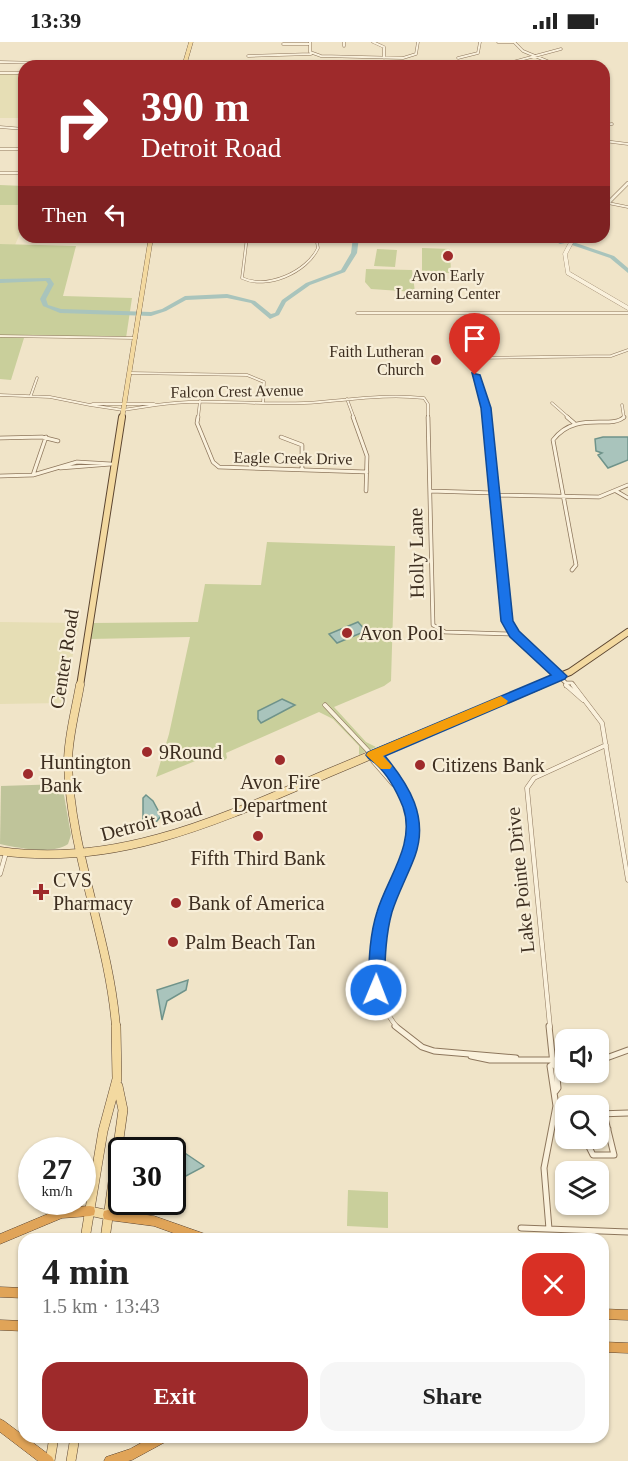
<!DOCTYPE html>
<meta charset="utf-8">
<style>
:root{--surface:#fff;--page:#f6f6f6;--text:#222;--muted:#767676;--accent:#9e2a2b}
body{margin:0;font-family:"Times New Roman",serif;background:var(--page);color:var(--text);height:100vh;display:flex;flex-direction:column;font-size:22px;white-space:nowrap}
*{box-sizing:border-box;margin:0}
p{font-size:20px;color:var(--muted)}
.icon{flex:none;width:33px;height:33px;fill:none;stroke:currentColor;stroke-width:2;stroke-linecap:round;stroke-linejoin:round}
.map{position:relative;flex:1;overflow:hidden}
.sheet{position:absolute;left:18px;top:1191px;width:591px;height:210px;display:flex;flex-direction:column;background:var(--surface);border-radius:18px;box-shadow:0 2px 4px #0004}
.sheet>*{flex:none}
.top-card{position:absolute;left:18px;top:18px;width:592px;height:183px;border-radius:18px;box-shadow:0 2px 4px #0004;background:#9e2a2b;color:#fff;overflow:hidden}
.controls{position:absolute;left:555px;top:987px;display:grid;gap:12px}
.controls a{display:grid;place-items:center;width:54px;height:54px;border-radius:12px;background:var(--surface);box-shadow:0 2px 4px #0004;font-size:30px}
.speed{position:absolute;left:18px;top:1095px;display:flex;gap:12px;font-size:30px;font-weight:700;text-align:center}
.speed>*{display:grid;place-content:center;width:78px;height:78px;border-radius:50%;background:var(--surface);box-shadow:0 2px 4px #0004;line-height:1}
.speed small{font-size:15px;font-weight:400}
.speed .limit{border:3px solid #111;border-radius:9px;background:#fff;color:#111}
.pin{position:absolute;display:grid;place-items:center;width:51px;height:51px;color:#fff;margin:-62px -26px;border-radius:50% 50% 50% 0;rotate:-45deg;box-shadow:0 0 6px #0007}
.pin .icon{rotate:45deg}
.me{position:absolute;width:66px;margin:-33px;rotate:1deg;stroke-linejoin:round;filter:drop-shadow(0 0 4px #0008)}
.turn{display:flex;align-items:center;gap:21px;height:126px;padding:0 24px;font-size:27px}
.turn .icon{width:78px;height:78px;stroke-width:2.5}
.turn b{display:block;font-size:42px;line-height:51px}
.then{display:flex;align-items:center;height:57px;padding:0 24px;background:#0003;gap:12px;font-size:22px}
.round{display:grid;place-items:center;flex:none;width:63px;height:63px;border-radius:18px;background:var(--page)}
.summary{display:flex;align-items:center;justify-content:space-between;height:102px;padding:0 24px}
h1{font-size:36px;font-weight:600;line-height:45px}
.button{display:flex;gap:12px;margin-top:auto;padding:12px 24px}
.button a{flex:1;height:69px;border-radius:18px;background:var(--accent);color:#fff;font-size:24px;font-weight:600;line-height:69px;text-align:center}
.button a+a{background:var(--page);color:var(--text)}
.status{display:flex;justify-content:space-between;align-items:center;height:42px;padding:0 30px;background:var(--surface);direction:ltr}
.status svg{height:16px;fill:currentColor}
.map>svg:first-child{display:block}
</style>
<div class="status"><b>13:39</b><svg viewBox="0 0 49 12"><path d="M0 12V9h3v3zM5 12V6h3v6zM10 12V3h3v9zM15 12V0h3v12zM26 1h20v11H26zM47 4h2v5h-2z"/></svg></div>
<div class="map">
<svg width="628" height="1419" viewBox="0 0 628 1419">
<rect width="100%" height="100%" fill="#f0e4c8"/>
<!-- farmland -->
<path fill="#e6deb5" d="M0,32H24V76H0Z
M0,163H24V182L15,203L0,202Z
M0,580L80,581L62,661L0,662Z"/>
<!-- green -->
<path fill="#c9cf9b" d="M0,143L24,144V163H0Z
M0,202L76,204L63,254L132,256L126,296H24L11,338L0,337Z
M422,206L450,207L451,231H422Z
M377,207L397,208L395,225L374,224Z
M366,227L412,228L415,250L371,247L365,240Z
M267,500L395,504L391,639L384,644L334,665L366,700L376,705L359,713V704L333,677L319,670L226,711L227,716C219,724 217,714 210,713L156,735L169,692L190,595L89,597L92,581L198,580L205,542L261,543Z
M348,1148L388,1150V1186L347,1184Z"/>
<!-- cemetery -->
<path fill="#bfc49a" d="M62,742L71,793L68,802C53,813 18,806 0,802L1,744Z"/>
<!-- water -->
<path fill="#a9c4bc" stroke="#6f938a" stroke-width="1.5" d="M603,395H628V418L608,426L598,413L602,411L596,409L595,397Z
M358,580L366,589L337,601L329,592Z
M282,657L295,663L261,681L258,677V669Z
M146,753L153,759L161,774L157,779L143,782V756Z
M188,938L186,948L167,959L162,978L157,948Z
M173,1103L204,1124L203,1125L186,1134L173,1129L172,1108H166L168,1104Z"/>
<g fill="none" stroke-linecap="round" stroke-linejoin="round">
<!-- river -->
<path fill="#a9c4bc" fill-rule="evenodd" d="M353,195H359L357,211L345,230L310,243L286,260L279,273L270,277L251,261L227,256L186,258L166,269L151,274L60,271L43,264L40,257L48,242L46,239L0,241V237L50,236L54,242L46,257L48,263L61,267L151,270L162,267L185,254L227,252L255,259L271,272L275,271L282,258L306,241L341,228L351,211Z
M547,195H554L565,201L560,202Z
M572,201H576L614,214L628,226V231L610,216L572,203Z"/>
<!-- minor-far3 casing -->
<g stroke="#8d765c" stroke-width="3">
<path id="minor-far3" d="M310,0V10L321,14L403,16L416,12L418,0
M344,0V4
M373,0L384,5V16
M498,0H515
M514,0L523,9L559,24
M283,2H309
M248,14L311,12
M458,16L478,11L480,0
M0,20L43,21
M498,24L561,7
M0,31H24
M604,83L612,82
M0,85L24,87
M604,99L628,102
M0,107H24
M0,131H24
M608,161L628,165
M247,195L242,236C267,248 307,230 318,206L316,195
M357,271H628
M0,294L136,296
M130,331L247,333L264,340L263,361
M0,353L50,355L90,363
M31,353L37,336
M347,357L354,376
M552,361L569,376
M93,362H154L156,363L123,368L90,363Z
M156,363C205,356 254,363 304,361C344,359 384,351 424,356L428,362V376
M622,363L624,376
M198,376L200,359
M487,376C485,358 468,334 475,316L611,314L628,308"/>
</g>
<!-- minor-far2 casing -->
<g stroke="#8d765c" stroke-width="4.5">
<path id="minor-far2" d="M198,375L197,381L213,420L219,425L367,430
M353,375L367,414L366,449
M428,375L433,583L445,590L514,592
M487,375L507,579L514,592L566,641
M567,375L574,381
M281,395L302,403V428
M0,396L42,395L58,399
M33,433L46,395
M0,434L33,433L77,420L111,422L60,426
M430,449L494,451
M616,449L628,456
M494,453L599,455L628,443
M572,528L576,523L553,398C576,368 611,388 624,375
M566,644V641H572L574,644"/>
</g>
<!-- minor-far1 casing -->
<g stroke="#8d765c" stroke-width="5">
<path id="minor-far1" d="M566,643L583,658
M573,643L602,681L628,838
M325,663L373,714
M0,832L6,811
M397,985C363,945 377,887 395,842C403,822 415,803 414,781C412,756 395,736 380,717L375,716L373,719L393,742H397
M550,985L527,746L534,736L606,703"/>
</g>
<!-- minor casing -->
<g stroke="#8d765c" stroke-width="7">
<path id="minor" d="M395,984L422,1005L434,1009L516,1016
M549,984L553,1022
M471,1014L490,1018H566
M598,1019L628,1008
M555,1069H566
M598,1072L628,1071
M598,1088L608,1087
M590,1096L589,1105L593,1113H614L604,1072
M521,1186L628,1190
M549,1187L544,1126L556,1064L550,1024L553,1022L556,1025L558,1046L555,1050"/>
</g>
<!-- tertiary-far1 casing -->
<g stroke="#8d765c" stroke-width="4">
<path id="tertiary-far1" d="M604,165L628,141"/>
</g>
<!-- tertiary casing -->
<g stroke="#8d765c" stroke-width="4.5">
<path id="tertiary" d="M574,195L565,212L568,231L628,266"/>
</g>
<!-- primary-far4 casing -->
<g stroke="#5b4430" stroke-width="4.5">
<path id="primary-far4" d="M184,24L191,0"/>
</g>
<!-- primary-far3 casing -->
<g stroke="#5b4430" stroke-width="5">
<path id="primary-far3" d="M122,376L151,195"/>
</g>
<!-- primary-far2 casing -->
<g stroke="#5b4430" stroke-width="8">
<path id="primary-far2" d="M80,644L122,375
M536,644L570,630L628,590"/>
</g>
<!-- primary-far1 casing -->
<g stroke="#5b4430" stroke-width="9">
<path id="primary-far1" d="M80,643C76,667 68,695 68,720C70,811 109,895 116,985
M0,809C117,826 221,777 326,732C397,702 468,673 540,643"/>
</g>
<!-- primary casing -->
<g stroke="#5b4430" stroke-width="10">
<path id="primary" d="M90,1169L108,1173
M85,1197L103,1089L117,1037L116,984
M105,1197L123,1068L118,1044
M50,1419L54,1395
M71,1419L75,1395"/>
</g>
<!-- motorway casing -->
<g stroke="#5b4430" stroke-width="1">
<path id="motorway" d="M90,1164L94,1165L95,1169L94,1173L90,1174L62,1176L0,1202V1192L62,1166Z
M108,1168L154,1174L208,1193L209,1197H190L154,1184L108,1178L104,1177L103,1173L104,1169Z
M0,1245L24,1246V1256L0,1255Z
M603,1267L628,1268V1278L603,1277Z
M0,1278L24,1279V1289L0,1288Z
M603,1300L628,1301V1311L603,1310Z
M0,1377L4,1379L52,1415L54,1419H38L0,1390Z
M152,1395H169L167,1399L132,1418L128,1419H104L106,1415L130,1407Z"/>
</g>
<!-- minor-far3 -->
<use href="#minor-far3" stroke="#faf1dc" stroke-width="2"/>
<!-- minor-far2 -->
<use href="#minor-far2" stroke="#faf1dc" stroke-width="3"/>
<!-- minor-far1 -->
<use href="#minor-far1" stroke="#faf1dc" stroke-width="4"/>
<!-- minor -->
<use href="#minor" stroke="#faf1dc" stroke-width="5"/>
<!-- tertiary-far1 -->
<use href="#tertiary-far1" stroke="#faf1dc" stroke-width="3"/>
<!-- tertiary -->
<use href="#tertiary" stroke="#faf1dc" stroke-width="4"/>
<!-- primary-far4 -->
<use href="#primary-far4" stroke="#f3d9a0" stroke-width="4"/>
<!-- primary-far3 -->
<use href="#primary-far3" stroke="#f3d9a0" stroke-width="4.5"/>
<!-- primary-far2 -->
<use href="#primary-far2" stroke="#f3d9a0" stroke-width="6"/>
<!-- primary-far1 -->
<use href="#primary-far1" stroke="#f3d9a0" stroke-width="8"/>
<!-- primary -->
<use href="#primary" stroke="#f3d9a0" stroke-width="9"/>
<!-- motorway -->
<use href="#motorway" fill="#e0a458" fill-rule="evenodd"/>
</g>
<!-- route -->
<path fill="#1a73e8" stroke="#114b97" stroke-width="1.5" d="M472,331L480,333L491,366L513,579L519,589L567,634L565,637L385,714C409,743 429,775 415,814C408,833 398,851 392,870C385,895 385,922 384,948L382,953H370L368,948C369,922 369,895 377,870C387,836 416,802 403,765C397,750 388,733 376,722C372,718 369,718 366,713L368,710L551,633L510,595L501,579L481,366Z"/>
<!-- slow -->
<path fill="#f59e0b" d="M501,654L508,659L506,662L383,714L392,724L390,727H381L366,713L368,710Z"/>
<!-- markers -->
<g fill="#9e2a2b" stroke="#f7eed8" stroke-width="2">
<circle cx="448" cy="214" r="6"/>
<circle cx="436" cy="318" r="6"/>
<circle cx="347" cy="591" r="6"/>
<circle cx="147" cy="710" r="6"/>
<circle cx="280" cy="718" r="6"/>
<circle cx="420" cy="723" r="6"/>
<circle cx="28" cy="732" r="6"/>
<circle cx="258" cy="794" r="6"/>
<path d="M38 841h6v6h6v6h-6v6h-6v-6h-6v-6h6z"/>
<circle cx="176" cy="861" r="6"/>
<circle cx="173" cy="900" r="6"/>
</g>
<g text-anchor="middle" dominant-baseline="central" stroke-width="4.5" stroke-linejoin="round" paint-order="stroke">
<!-- far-poi labels -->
<g font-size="16" fill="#3d2e20" stroke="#f7eed8">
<text x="448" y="233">Avon Early<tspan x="448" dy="18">Learning Center</tspan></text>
<text x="424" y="309" text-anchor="end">Faith Lutheran<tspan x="424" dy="18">Church</tspan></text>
</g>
<!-- far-street labels -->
<g font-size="16" fill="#3d2e20" stroke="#f7eed8">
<text transform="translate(237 349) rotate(-1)">Falcon Crest Avenue</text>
<text transform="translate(293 416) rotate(1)">Eagle Creek Drive</text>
</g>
<!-- street labels -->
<g font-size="20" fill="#3d2e20" stroke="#f7eed8">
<text transform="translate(416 511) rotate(-91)">Holly Lane</text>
<text transform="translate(64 617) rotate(-81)">Center Road</text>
<text transform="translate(151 779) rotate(-15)">Detroit Road</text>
<text transform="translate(520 838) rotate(-96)">Lake Pointe Drive</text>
</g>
<!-- poi labels -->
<g font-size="20" fill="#3d2e20" stroke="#f7eed8" text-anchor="start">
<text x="359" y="591">Avon Pool</text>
<text x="159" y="710">9Round</text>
<text x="40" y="720">Huntington<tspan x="40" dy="23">Bank</tspan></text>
<text x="432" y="723">Citizens Bank</text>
<text x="280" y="740" text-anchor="middle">Avon Fire<tspan x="280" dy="23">Department</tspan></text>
<text x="258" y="816" text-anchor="middle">Fifth Third Bank</text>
<text x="53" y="838">CVS<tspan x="53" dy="23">Pharmacy</tspan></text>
<text x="188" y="861">Bank of America</text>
<text x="185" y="900">Palm Beach Tan</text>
</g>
</g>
</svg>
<div class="controls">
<a><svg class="icon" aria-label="sound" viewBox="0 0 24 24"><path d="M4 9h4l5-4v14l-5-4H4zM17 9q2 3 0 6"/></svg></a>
<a><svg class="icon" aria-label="search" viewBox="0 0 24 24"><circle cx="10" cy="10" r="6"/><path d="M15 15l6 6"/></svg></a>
<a><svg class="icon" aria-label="layers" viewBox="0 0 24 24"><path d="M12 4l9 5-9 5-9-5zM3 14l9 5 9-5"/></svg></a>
</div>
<div class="speed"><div>27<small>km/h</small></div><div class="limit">30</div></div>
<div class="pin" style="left:475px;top:333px;background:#d93025"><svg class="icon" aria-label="arrive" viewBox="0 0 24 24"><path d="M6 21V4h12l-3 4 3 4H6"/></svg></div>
<svg class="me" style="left:376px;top:948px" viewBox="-20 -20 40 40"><circle r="17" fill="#1a73e8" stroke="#fff" stroke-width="3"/><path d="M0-11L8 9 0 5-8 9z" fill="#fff"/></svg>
<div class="top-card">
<div class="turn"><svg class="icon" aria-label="right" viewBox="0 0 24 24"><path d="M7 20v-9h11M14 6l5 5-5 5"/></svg><div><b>390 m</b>Detroit Road</div></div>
<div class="then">Then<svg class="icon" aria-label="left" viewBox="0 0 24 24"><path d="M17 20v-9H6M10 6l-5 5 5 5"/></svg></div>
</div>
<section class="sheet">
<div class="summary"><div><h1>4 min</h1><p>1.5 km · 13:43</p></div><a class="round" style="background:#d93025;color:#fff"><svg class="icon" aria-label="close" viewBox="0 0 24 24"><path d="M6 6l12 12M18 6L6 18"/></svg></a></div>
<div class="button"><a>Exit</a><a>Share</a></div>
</section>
</div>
